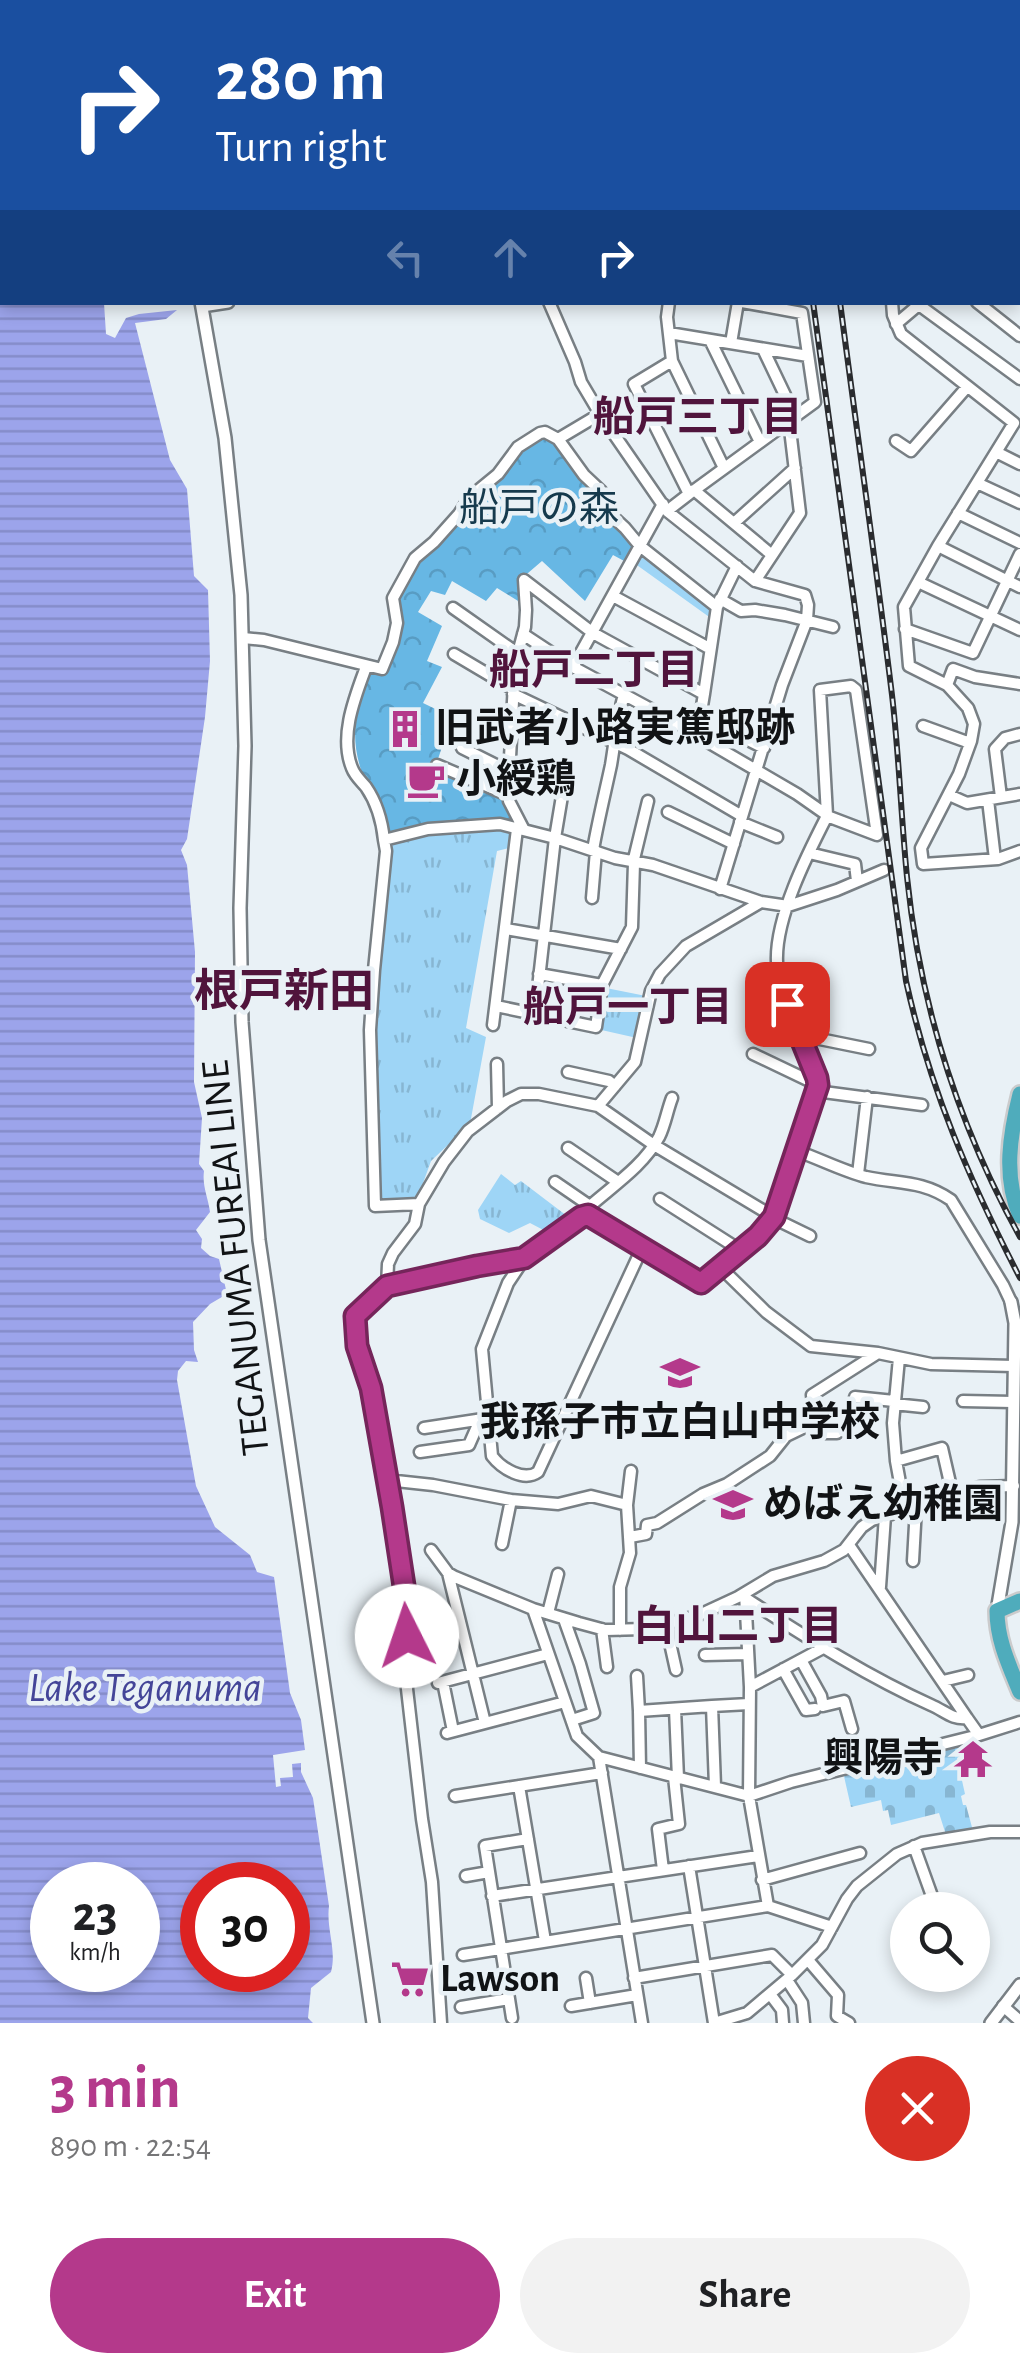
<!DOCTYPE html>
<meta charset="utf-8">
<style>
:root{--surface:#fff;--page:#f2f2f2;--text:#202124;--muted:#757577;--accent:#b4398b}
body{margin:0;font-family:"Alegreya Sans","Noto Sans JP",sans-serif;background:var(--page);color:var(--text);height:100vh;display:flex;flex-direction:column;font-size:38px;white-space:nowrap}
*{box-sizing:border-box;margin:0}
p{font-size:32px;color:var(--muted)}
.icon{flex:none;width:55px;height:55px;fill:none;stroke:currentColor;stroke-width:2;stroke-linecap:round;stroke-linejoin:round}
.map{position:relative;height:2023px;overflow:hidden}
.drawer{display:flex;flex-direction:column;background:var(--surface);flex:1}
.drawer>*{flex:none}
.guide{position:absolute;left:0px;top:0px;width:1020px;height:305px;box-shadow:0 5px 15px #0003;background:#1a4fa0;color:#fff;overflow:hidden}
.controls{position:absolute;left:890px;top:1892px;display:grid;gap:20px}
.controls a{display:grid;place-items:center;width:100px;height:100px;border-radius:50%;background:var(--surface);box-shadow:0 5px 15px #0003;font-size:50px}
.speed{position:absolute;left:30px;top:1862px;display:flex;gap:20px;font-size:50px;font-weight:700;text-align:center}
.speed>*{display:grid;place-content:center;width:130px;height:130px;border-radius:50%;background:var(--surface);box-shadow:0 5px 15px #0003;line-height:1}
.speed small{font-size:25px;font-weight:400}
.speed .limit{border:15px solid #d22;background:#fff;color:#111}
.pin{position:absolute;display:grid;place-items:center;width:85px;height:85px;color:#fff;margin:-42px;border-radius:20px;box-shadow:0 5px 15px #0006}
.me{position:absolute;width:110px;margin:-55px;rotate:356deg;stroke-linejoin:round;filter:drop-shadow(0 0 8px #0008)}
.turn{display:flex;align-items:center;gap:35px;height:210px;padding:0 50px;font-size:45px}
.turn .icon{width:130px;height:130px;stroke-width:2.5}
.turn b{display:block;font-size:70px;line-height:85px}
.lanes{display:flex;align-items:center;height:95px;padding:0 50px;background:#0003;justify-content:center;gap:50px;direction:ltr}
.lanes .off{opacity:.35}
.round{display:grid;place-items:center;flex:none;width:105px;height:105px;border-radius:52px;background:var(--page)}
.summary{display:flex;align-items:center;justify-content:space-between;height:170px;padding:0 50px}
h1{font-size:60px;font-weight:700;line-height:75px;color:var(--accent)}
.primary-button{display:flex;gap:20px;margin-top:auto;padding:20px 50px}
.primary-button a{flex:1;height:115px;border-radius:60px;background:var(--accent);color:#fff;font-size:40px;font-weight:700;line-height:115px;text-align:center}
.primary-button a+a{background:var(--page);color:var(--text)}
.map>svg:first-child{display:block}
</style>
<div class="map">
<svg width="1020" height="2023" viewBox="0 0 1020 2023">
<defs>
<pattern id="forest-crowns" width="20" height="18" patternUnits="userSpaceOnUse" patternTransform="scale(2.5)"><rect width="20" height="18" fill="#67b7e4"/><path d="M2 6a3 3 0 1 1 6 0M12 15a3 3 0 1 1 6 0" fill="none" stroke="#589cc3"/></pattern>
<pattern id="cemetery-stones" width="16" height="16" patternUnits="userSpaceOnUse" patternTransform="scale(2.5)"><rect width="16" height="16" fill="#9ed5f6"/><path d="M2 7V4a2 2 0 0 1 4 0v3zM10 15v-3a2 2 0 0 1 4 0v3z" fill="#87b6d2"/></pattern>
<pattern id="park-tufts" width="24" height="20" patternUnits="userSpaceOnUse" patternTransform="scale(2.5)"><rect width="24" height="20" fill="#9ed5f6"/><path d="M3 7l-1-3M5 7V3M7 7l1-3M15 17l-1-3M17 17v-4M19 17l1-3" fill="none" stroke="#87b6d2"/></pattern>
<pattern id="water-rules" width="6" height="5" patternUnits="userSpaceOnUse" patternTransform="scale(2.5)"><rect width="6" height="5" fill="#9ca4eb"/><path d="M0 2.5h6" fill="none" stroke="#858cc9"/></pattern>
</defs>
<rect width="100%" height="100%" fill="#e9f1f6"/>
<!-- forest -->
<path fill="url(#forest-crowns)" d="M546,436L558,441L598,494L603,512L634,545L626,562L613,555L585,601L542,561L521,579L523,604L497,588L486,601L452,581L445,595L431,591L418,612L442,626L427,661L442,667L423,703L452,717L435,768L505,799L515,825L500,821L387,833C358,766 343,745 367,672L385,671L398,600L418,564L435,547L472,498L520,449Z"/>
<!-- cemetery -->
<path fill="url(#cemetery-stones)" d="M958,1745L960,1756L957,1758L965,1794L961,1796L963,1805H966L973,1831L946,1835L939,1813L891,1825L888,1810L883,1811L881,1800L851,1807L843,1772Z"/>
<!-- park -->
<path fill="url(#park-tufts)" d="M641,549L715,607L712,619L634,563Z
M499,828L510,832L509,848L497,851L466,1028L486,1037L470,1124L431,1161L418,1197L380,1203L378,1201L373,1035L387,843L429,832Z
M606,988L646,996L637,1038L597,1029Z
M501,1174L515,1185L521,1181L571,1219L551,1234L530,1223L509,1233L480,1219L478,1210Z"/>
<!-- water -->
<path fill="url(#water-rules)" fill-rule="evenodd" d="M2,264V302L104,303L106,334L115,338L126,318L139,314L177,310L166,319L135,323L170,460L187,489L194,576L208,590L210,661L205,717L187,839L181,850L187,865L195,952L194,1082L202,1118L199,1164L204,1171C202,1186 208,1197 210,1212L196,1230L202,1239L201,1248L210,1256L219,1259L227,1294L210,1304L193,1322L194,1350L198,1362L186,1361L178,1371L177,1380L196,1486L215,1527L250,1555L257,1572L274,1577L290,1693L301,1720L305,1750L273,1755L276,1787L281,1786L280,1778L293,1777L292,1764L301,1763V1772L313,1798L329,1906C326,1929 337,1950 331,1972L311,1988L308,2018L313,2023H0V265ZM138,1885V1970H52V1885ZM202,1885H288V1970H202Z"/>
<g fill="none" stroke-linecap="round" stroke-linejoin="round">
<!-- minor casing -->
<g stroke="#787f84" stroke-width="15">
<path id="minor" d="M34,0L36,2
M190,0L191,2
M238,0L239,2
M351,0L353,2
M865,0V2
M912,0V2
M962,0V2
M16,2L19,0
M291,2L294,0
M1018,9H1020
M2,15L0,17L2,20
M1018,58H1020
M1018,113L1020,111
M1018,228L1020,227
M1018,285L1020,287
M549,302L575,362L581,382L600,414L667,511L755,581L805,595L808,605L807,620L782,685L720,889
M742,302L802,313L815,402L789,421L800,513L755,581
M892,302L893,315L901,334L1014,423L938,546L904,607L909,666L947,685L968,708L974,724L971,741L959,774L921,848L923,864L998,859L1020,851
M977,302L1020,336
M919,305L1020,379
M896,324L922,302
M669,333L808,356
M710,340L760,442
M731,343L738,302
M763,349L795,416
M672,361L724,468
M558,439L584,475L601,491L610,514L625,528L640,546L717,607
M896,441L911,451L967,387
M996,452L1020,464
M977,483L1020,503
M694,490L772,555
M689,494L789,421
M667,511L689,494L634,384L672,361L667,317L669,302
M958,513L1020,543
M734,523L795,468
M938,546L1020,587
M524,580L593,633L704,694L697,736
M918,582L1020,630
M613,596L709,648
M720,599L741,611L755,610L785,615L833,627
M453,608L517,653
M905,629L973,653L1020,554
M523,634L573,667L660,714L797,794L827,815
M243,638L264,640L382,669L393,642L397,623L393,598L415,558L434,542L459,514L470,497L498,474L518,447L540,433L545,432L558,439L600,414
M454,654L513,689
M366,667C355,697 339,736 352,768C355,776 361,781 366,787C377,803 382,821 384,840
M573,667L663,504
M947,685L953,669L975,677L1020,684
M513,694L628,749L742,816
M704,694L717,607L737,566
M923,726L970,743
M734,733L764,748
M462,748L510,772
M437,765L508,795L515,664L525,627L526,610L524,580
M508,795L509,801L524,830
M949,795L967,803L1020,794
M1001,797L995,749L1005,738L1020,734
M988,800L995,859
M668,812L734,844
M740,822L777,837
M593,850C598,821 605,793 611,765C615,741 617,718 624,695
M809,853L855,864L857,881
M633,863L648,801
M592,898L596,851
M506,929L621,949
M539,974L602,985
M496,1006L596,1027L602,985L632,927L634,863
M535,1014L555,838L567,766
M493,1025L517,829
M800,1035L869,1049
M753,1054L818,1085
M497,1064L498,1108
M568,1072L609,1081L615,1086
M816,1091L922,1105
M598,1106L654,1145L774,1217
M568,1148L618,1182
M797,1151C820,1159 843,1171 866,1177C898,1184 922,1180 951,1200L1003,1285L1011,1302
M858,1174L867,1097
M555,1182L590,1206
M660,1199L740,1250
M419,1204L375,1206L370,1030L374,970L386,851L384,840L428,829L500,824L555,838L615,858L653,865L761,902L788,906L837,890L884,870
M589,1215L590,1206C614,1185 644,1165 659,1137C665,1125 667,1111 672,1098
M773,1218L810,1236
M524,1259L508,1283L482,1349L492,1456C502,1469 524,1482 538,1472L643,1246
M720,1267L766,1312L811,1346L878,1353L931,1364L1014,1366
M387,1286L388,1264L393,1253L415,1224L419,1204L444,1162L468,1131L507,1101L521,1094H539L598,1106L635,1062L651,991L660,974L686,946L761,902
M899,1358L893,1423L896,1461L905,1510
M855,1397L894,1401
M963,1401L1013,1402
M894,1404L923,1407
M815,1422L824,1433H837
M424,1428L483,1419
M420,1452L469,1445L480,1420
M896,1461L942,1448L953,1496
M387,1480L433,1485L511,1500L558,1504L591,1496L627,1505
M630,1537L646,1534L647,1525L657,1523L703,1494L727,1484L770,1456L786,1436L815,1422L812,1395L878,1353
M502,1544L511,1500
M849,1545L967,1718
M431,1550L448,1573L455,1577L533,1609L579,1623L605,1630L645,1629L697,1616L738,1597L773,1576L824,1561L844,1550L862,1527L872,1520L980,1487L1014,1486
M913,1561L916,1507
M448,1573L485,1723
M880,1587L885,1516
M745,1598C806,1637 866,1676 931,1705C945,1711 952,1720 967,1718L979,1735L1020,1722
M533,1609L577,1736L599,1757L749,1796L791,1782L979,1735
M548,1613L558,1574
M564,1619L580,1664L594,1713L572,1720
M666,1625L676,1670
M602,1629L607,1667
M620,1630V1587L630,1553L627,1505L631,1471
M705,1655L748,1654
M801,1660L821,1696L823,1706L844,1701L852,1729
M783,1669L806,1710L815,1709
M637,1676L639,1711
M943,1681L968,1675
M443,1682L453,1731
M438,1683L548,1654
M750,1687L823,1648
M712,1706L749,1704
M675,1709L678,1778
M447,1733L565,1702
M599,1757L642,2023
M640,1768L639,1711L712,1706L715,1786
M519,1786L545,1941
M455,1796L602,1773
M914,1846L937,1910
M689,1866L714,2023
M663,1870L658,1829L679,1824L674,1777
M466,1876L489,1872
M762,1880L860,1853
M492,1896L758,1856
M768,1906L832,1927
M463,1955L768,1906L749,1796L750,1687L745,1593
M808,1960L838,1995L837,2016L849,2023
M586,1978L590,2003
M634,1978L772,1955L792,1975
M787,1980L802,2003L804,2023
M770,1994L782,2010L783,2023
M571,2006L637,1995
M1003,2006L1020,2021
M461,2007L509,1999
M512,2018L485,1846L528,1839
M441,2023L432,1882L422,1819L407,1689L406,1599L377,1416L371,1388L357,1346L354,1319L387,1286L477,1266L524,1259L584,1215L593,1216L701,1283L758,1236L768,1226L778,1208L818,1085L815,1071C802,1040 777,996 777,962C775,918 807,855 827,816V815L820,690L851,686L856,690L877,835L827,816
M714,2023L747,2013L792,1975L822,1945L847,1899L857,1886L897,1854L922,1843L990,1832H1020"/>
</g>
<!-- tertiary casing -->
<g stroke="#787f84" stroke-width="16">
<path id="tertiary" d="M117,0L119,2
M1018,174L1020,173
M201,302L225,438L241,595L245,746L240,908L242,1022L259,1240L373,2023
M202,306L228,302
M997,1611L1012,1522L1015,1323L1011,1302
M991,2023L1020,1985"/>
</g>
<!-- trunk casing -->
<g stroke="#cbcbcc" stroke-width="20">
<path id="trunk" d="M1020,1094C1010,1134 1003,1177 1020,1216
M1020,1601L997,1611C997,1640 1009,1665 1020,1692"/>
</g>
<!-- minor -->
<use href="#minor" stroke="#fff" stroke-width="10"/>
<!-- tertiary -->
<use href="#tertiary" stroke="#fff" stroke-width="11"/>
<!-- trunk -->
<use href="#trunk" stroke="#4facbc" stroke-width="15"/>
<!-- rail casing -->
<g stroke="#2a2c2f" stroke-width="6">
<path id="rail" d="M772,0L773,2
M799,0V2
M813,302L906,981C930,1090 969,1179 1020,1278
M840,302C857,433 876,564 892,695C899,755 901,816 907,877C920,1005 958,1125 1020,1237"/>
</g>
<!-- rail -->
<use href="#rail" stroke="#e9f1f6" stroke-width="2.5" stroke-dasharray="8" stroke-linecap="butt"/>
</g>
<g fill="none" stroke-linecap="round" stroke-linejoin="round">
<!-- route casing -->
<g stroke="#75255a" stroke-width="25">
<path id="route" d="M407,1636L406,1599L392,1507L371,1388L357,1346L355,1316L387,1286L477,1266L524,1258L581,1217L588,1215L701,1283L758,1236L774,1217L818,1085L817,1078L787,1004"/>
</g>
<!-- route -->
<use href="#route" stroke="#b4398b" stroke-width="18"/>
</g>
<!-- icons -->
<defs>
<g id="building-bare" transform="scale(3)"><path d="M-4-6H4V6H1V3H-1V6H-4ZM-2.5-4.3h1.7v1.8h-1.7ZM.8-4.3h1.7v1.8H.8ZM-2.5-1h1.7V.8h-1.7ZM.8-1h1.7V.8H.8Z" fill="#b4398b" stroke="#e9f1f6" stroke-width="2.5" paint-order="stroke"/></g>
<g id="cafe-bare" transform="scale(3)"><path d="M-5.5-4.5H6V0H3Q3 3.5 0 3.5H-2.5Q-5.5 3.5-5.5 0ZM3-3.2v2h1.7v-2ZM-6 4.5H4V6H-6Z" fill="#b4398b" stroke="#e9f1f6" stroke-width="2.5" paint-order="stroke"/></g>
<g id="school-bare" transform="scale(3)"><path d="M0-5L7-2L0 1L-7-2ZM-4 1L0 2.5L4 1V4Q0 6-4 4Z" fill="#b4398b" stroke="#e9f1f6" stroke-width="2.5" paint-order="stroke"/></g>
<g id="temple-bare" transform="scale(3)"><path d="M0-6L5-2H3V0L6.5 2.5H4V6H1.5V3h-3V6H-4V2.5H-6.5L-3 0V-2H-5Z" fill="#b4398b" stroke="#e9f1f6" stroke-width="2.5" paint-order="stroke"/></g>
<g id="supermarket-bare" transform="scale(3)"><path d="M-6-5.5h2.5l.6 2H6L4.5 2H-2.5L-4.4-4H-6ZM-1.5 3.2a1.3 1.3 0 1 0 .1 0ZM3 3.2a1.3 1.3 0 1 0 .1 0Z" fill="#b4398b" stroke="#e9f1f6" stroke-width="2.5" paint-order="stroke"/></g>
</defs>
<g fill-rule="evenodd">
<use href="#building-bare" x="405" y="729"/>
<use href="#cafe-bare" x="426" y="780"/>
<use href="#school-bare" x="680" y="1373"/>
<use href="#school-bare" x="733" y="1505"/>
<use href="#temple-bare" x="973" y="1759"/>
<use href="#supermarket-bare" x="410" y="1979"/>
</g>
<g text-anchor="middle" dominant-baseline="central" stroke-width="9" stroke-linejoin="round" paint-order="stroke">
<!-- park labels -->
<g font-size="40" fill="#163a4d" stroke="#e9f1f6">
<text x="539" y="509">船戸の森</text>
</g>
<!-- poi labels -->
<g font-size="40" font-weight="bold" fill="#111315" stroke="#e9f1f6" text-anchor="start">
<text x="435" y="729">旧武者小路実篤邸跡</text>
<text x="456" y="780">小綬鶏</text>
<text x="680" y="1423" text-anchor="middle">我孫子市立白山中学校</text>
<text x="763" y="1505">めばえ幼稚園</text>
<text x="943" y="1759" text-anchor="end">興陽寺</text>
<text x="440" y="1979">Lawson</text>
</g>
<!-- street labels -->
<g font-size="40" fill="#111315" stroke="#e9f1f6">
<text transform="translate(236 1258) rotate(-96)">TEGANUMA FUREAI LINE</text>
</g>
<!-- neighbourhood labels -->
<g font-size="42" font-weight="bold" fill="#50143c" stroke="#e9f1f6">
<text x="698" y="418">船戸三丁目</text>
<text x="594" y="671">船戸二丁目</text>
<text x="628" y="1008">船戸一丁目</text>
<text x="738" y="1627">白山二丁目</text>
</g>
<!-- water labels -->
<g font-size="42" font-style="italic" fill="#444598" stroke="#e9f1f6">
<text x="145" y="1688">Lake Teganuma</text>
</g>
<!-- quarter labels -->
<g font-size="45" font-weight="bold" fill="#50143c" stroke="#e9f1f6">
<text x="284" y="992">根戸新田</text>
</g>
</g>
</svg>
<div class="controls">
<a><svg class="icon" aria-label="search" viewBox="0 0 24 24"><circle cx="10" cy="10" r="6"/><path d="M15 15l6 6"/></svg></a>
</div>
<div class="speed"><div>23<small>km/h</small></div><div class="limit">30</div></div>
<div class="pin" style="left:787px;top:1004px;background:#d93025"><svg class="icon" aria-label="arrive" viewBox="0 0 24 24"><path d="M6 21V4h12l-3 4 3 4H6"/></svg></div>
<svg class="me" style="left:407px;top:1636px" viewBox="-20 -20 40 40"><circle r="19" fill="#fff"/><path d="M0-13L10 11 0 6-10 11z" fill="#b4398b"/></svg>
<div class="guide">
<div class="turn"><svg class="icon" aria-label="right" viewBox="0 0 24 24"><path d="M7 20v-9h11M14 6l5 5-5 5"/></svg><div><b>280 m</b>Turn right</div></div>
<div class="lanes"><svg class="icon off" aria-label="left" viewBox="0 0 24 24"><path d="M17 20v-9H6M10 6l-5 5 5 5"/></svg><svg class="icon off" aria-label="ahead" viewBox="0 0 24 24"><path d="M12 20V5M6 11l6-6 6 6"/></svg><svg class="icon" aria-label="right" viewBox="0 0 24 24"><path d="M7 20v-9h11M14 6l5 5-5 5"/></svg></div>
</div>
</div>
<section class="drawer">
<div class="summary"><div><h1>3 min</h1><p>890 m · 22:54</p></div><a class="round" style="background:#d93025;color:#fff"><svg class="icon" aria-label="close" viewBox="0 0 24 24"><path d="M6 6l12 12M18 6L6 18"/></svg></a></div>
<div class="primary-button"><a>Exit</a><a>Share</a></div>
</section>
